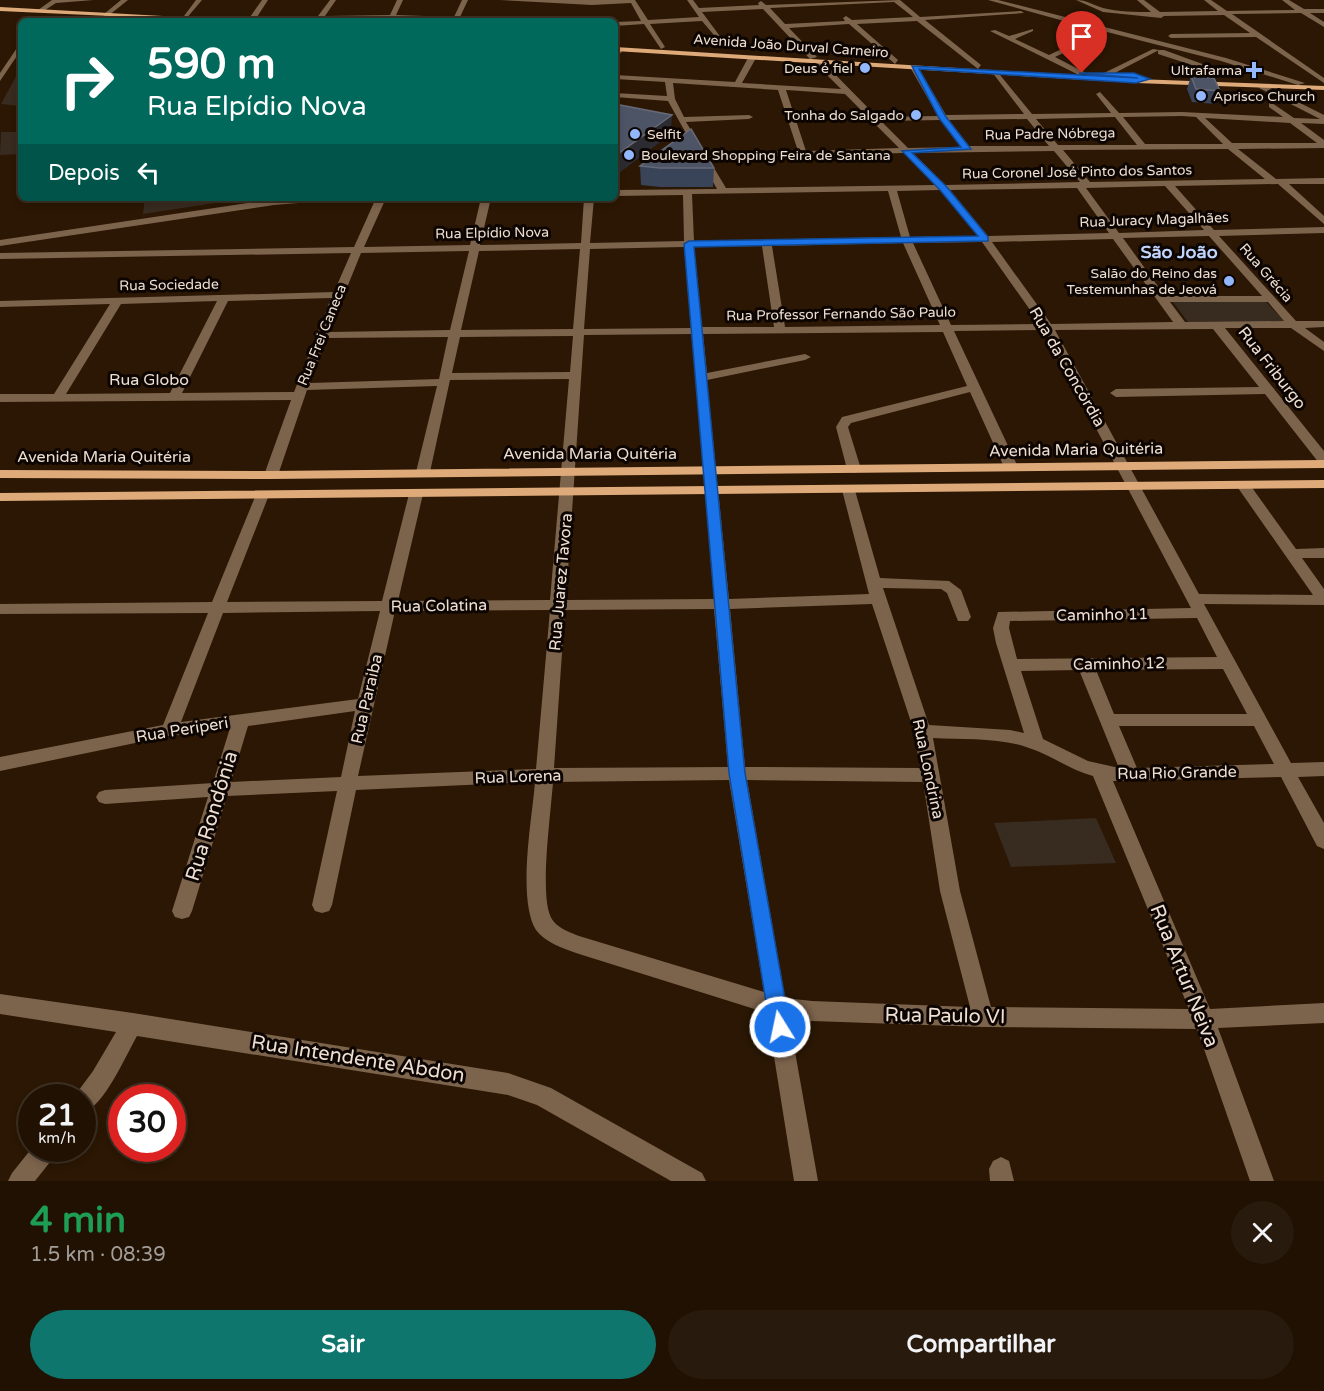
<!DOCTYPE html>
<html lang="pt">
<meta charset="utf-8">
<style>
:root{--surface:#201102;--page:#281a0c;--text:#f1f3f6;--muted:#a29d99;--line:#3d3124;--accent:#0f766e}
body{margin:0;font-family:"Varela Round",sans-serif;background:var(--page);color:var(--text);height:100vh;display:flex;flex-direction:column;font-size:22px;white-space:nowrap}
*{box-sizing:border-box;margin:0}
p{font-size:20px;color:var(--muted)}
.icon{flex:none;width:33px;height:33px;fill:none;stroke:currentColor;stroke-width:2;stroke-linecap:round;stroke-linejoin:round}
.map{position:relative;height:1181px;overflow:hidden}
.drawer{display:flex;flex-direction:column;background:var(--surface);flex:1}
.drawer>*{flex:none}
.hud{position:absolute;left:18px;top:18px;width:600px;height:183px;border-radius:9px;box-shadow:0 3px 9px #0003,0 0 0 2px var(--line);background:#00695c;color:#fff;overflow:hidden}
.speed{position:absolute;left:18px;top:1084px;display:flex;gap:12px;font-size:30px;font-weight:700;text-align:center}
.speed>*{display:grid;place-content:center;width:78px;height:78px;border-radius:50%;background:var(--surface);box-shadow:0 3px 9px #0003,0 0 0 2px var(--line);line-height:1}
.speed small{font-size:15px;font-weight:400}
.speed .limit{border:9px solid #d22;background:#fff;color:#111}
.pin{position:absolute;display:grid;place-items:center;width:51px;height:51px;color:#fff;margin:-62px -26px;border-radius:50% 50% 50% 0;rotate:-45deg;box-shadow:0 0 6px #0007}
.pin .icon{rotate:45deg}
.me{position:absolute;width:66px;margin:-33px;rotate:350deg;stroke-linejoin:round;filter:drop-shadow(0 0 4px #0008)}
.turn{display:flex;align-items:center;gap:21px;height:126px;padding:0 30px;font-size:27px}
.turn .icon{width:78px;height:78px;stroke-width:2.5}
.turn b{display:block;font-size:42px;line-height:51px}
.then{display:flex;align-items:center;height:57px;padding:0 30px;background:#0003;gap:12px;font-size:22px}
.round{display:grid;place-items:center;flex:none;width:63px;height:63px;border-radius:32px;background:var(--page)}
.headline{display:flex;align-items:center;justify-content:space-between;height:102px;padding:0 30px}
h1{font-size:36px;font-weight:700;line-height:45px;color:#1e9e55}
.button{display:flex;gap:12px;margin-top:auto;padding:12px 30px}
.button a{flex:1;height:69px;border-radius:36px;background:var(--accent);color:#fff;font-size:24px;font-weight:700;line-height:69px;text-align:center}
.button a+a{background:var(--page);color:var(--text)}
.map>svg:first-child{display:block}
</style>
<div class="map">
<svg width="1324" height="1181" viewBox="0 0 1324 1181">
<rect width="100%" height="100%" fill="#2b1703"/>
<!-- green -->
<path fill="#382b20" d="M21,67V106L1,104Z
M1,132H21V154L0,155Z
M145,198H248L143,214Z
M1173,302H1266L1284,321L1188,322Z
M1096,818L1116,863L1011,867L994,823Z"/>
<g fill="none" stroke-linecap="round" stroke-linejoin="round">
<!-- minor -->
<path fill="#7c634c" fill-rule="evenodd" d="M52,0H94L56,3L42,12H38V10Z
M121,0H128L108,16H104V14Z
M196,0H202L185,20H181Z
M262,0H268L257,17L318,16L330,0H336L325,16L390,15L397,0H403L396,15L454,17L462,0H468L460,17L535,21L196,20L250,17Z
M499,0H635L648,20L699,17L687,0H693L699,8L759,5L758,3L761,1L766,5L900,0L920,17L1021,11L1024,13L925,20L981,65L978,69L917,21L857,24L898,60L895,64L849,24L789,28L817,57L810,59L763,9L702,12L722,39L719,41L702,21L650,24L665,47L661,49L644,24L615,26V22L641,21L631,3L592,5ZM894,2L913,17L852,20L846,16L843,18L845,21L785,24L770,8Z
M988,0H998L1226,58L1305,83L1298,85L1221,61L1107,32L1055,57L1086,73L1079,75L990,31L995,30L1009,36L1033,29V31L1015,39L1049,55L1100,31Z
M1076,0C1087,0 1093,5 1103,8C1118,12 1136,12 1151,12L1137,0H1144L1160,12L1218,11L1204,0H1211L1227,11L1295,10L1282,0H1289L1304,9H1324V13H1310L1324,22V27L1301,13L1232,14L1324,78V83L1256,37L1171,38L1168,36L1171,34L1250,33L1224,15L1164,16L1161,18L1103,12Z
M21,42V50L0,81V73Z
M619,48L625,49L615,58V52Z
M1153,49L1159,50L1111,75L1104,73Z
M1158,50H1164L1208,66L1201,68L1158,54Z
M752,56L756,58L742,83L841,89L814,62L821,60L877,117L938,116L910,67L914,65L918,67L946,115L1024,114L992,72L996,70L1032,114L1111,113L1096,94L1100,92L1119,113L1182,112L1283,117L1269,107V103H1272L1294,118L1320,119L1259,88L1262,84L1324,115V124L1301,123L1324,140V148L1238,149L1276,179L1324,178V184H1289L1324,216V224L1278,184L1175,186L1214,230L1324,227V233L1219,236L1296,321H1324V327L1305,328L1324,342V351L1291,328H1225L1324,451V464L1319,463L1265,394L1116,397L1110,393L1116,389L1259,387L1213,329L1055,330L1199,594L1313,595L1236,485L1238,482H1248L1296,549L1324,548V558H1302L1324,589V605L1204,604L1291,763L1324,762V776L1298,777L1324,823V849L1317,846L1281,777L1113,781L1210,1009L1324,1003V1023L1218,1028L1274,1181H1250L1197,1029L983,1027L812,1021L789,1018L818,1181H794L767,1013L576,953C562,948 545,942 536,930C517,899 532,819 535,782L356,790L332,905L329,911L322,913L315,911L312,905L337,791L227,796L192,911L189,917L182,919L175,917L172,911L208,797L105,804L99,802L96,797L99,792L105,790L213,783L230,728L169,736L0,771V757L163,725L208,613L0,614V604L212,602L257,492L262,491L269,495L227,602L382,601L409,494L416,490L423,494L398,601L550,600L569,379L450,380L430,472L423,476L416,472L437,386L307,390L278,475L271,479L264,475L291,400L0,402V394H54L110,304L0,307V301L334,292L351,253L0,259V253L354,247L376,198H386L364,247L470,245L481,198H491L480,245L581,243L584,198H594L590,243L684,241L683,195L615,196V190L717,189L668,101L615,97V93L667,96L665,82L615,79V75L735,82L748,58ZM673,83L778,90L798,151L705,153L686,122L749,119L753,117L749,115L684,117L675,99ZM786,90L845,94L899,148L806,151ZM1182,116L1196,117L1223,144H1145L1123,117ZM1115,117L1137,145H1058L1036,119ZM1205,118L1290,123L1317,143H1232ZM1027,119L1049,146H969L949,120ZM941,120L961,147L908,148L881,121ZM1228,149L1265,179L1090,182L1063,150ZM1054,151L1080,182L945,185L913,153ZM904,153L935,185L726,188L708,158ZM1165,186L1204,230L1119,233L1086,188ZM1077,188L1109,233L988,236L950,190ZM940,190L978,236L910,237L897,191ZM888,191L901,237L694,241L692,194ZM1209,236L1262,296H1165L1123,238ZM1113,239L1173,322L1051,324L992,242ZM982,242L1040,324L951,325L913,243ZM903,243L940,325L785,327L772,246ZM762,246L774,327H702L694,247ZM684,247L691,328L584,329L590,249ZM580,249L573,329L461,330L479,251ZM469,251L450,330L329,332L361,253ZM331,298L294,392L182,393L228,301ZM217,301L170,393L66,394L121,304ZM1170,302H1268L1284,321L1185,322ZM1044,330L1191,608L998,612L993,628L996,643L1024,733L1010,730L929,725L883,588L941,589L947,593L958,621H968L971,617L961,590L949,581L880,578L854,487L849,486L842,490L869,594L729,599L707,380L805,360L811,357L805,354L707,373L703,334L943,332L967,386L842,417L836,427L847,469L854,473L861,469L848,427L851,423L970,392L1004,467L1006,470H1016L1018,467L954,331ZM692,334L714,599L566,600L584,335ZM573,336L570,372L452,373L460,337ZM448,337L439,379L310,383L326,338ZM872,604L914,731L920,768L745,767L730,609ZM714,609L728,767L554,768L565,610ZM550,610L536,769L358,776L395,611ZM380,611L358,699L181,722L223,613ZM1197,618L1217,657L1017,659L1009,628L1010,621ZM1223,669L1247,714H1114L1096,670ZM1079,670L1119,768L1088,761L1043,739L1021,671ZM355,711L341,777L231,782L248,726ZM1119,726H1254L1274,764L1137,768ZM933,738C964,740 999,737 1029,748C1051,755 1070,770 1093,776L1189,1009L991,1007L960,891ZM729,780L764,992L579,936C569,932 554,927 550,915C540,891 551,812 553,782ZM747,780L923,782L940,891L970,1007L812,1001L785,998Z
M328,198L323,201L274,205L0,246V240L274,199Z
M0,994L133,1013L508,1073L551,1088L702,1173L706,1181H671L537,1105L508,1095L137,1036C125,1057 105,1105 82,1114V1098H73L93,1071L116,1032L0,1014Z
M32,1148L58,1149L54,1157L35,1181H8L12,1173Z
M1001,1157L1009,1161L1014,1181H990L989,1169L993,1161Z"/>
<!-- major -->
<path fill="#dfaa7a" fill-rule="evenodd" d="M0,7L217,19L220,21L0,11Z
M615,47L1136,79L1324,86V90L1136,83L615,51Z
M1324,460V468L271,479L0,478V470L271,471Z
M1324,480V488L0,501V493Z"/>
</g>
<!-- wall -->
<path fill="#3a4459" d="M1191,76L1220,91L1216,104L1192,102L1187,89Z
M640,166L714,168L713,187H660L641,185Z"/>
<!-- shaded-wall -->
<path fill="#2c2b31" d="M672,115L671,134L615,176V156Z"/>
<!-- building -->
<path fill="#4d5466" stroke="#666a77" stroke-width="1.5" d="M1191,76L1214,78L1220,91L1196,89Z
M615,104L672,115L615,156Z
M691,129L714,168H660L640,166Z"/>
<!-- route -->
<path fill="#1a73e8" stroke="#114b97" stroke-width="1.5" d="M912,66L1138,78L1079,73H1134L1150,79L1136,83L919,69L946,117L971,149L912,153L946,186L988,237V241L694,247L745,773L790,1027L787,1033L780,1036L773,1033L770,1027L729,773L684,244L689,241L978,236L940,190L902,151L961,147L939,118Z"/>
<!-- markers -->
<g fill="#93b7fd" stroke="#0d0501" stroke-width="2">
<circle cx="865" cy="68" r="6"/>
<path d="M1251 61h6v6h6v6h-6v6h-6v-6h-6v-6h6z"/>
<circle cx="1201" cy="96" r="6"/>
<circle cx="916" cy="115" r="6"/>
<circle cx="635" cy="134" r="6"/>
<circle cx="629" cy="155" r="6"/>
<circle cx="1229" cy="281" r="6"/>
</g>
<g text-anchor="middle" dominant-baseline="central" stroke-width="6" stroke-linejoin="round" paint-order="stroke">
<!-- far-street labels -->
<g font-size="14" fill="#eedfd3" stroke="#0d0501">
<text transform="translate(791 46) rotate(4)">Avenida João Durval Carneiro</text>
<text transform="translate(1050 134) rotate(-1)">Rua Padre Nóbrega</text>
<text transform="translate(1077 172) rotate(-1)">Rua Coronel José Pinto dos Santos</text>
<text transform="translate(1154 220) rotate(-2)">Rua Juracy Magalhães</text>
<text transform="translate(492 233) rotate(-1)">Rua Elpídio Nova</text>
<text transform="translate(1266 273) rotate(49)">Rua Grécia</text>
<text transform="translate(169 285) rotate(-1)">Rua Sociedade</text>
<text transform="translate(841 314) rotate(-1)">Rua Professor Fernando São Paulo</text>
<text transform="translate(322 335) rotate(-68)">Rua Frei Caneca</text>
</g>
<!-- far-poi labels -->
<g font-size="14" fill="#eedfd3" stroke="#0d0501" text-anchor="end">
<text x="853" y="68">Deus é fiel</text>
<text x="1242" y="70">Ultrafarma</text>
<text x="1213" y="96" text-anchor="start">Aprisco Church</text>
<text x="904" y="115">Tonha do Salgado</text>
<text x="647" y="134" text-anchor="start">Selfit</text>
<text x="641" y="155" text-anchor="start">Boulevard Shopping Feira de Santana</text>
<text x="1217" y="273">Salão do Reino das<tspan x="1217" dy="16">Testemunhas de Jeová</tspan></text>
</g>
<!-- street labels -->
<g font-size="16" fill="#eedfd3" stroke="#0d0501">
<text transform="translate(1067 367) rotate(60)">Rua da Concórdia</text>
<text transform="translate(1272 368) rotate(52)">Rua Friburgo</text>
<text x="149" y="380">Rua Globo</text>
<text transform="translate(1076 450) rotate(-1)">Avenida Maria Quitéria</text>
<text x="590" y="454">Avenida Maria Quitéria</text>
<text x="104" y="457">Avenida Maria Quitéria</text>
<text transform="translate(561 582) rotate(-85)">Rua Juarez Tavora</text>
<text transform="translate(439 606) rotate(-1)">Rua Colatina</text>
<text transform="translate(1102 615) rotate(-1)">Caminho 11</text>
<text transform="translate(1119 664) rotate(-1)">Caminho 12</text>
<text transform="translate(367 699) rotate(-77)">Rua Paraiba</text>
<text transform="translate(182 730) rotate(-9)">Rua Periperi</text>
<text transform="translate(928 769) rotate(78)">Rua Londrina</text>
<text transform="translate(1177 773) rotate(-1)">Rua Rio Grande</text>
<text transform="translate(518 777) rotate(-2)">Rua Lorena</text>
</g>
<!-- far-district labels -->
<g font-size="18" font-weight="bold" fill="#c0d5fd" stroke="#0d0501">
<text x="1179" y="252">São João</text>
</g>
<!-- near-street labels -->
<g font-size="20" fill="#eedfd3" stroke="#0d0501">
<text transform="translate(212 816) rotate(-73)">Rua Rondônia</text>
<text transform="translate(1184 976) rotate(68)">Rua Artur Neiva</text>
<text transform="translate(945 1016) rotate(1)">Rua Paulo VI</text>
<text transform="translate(358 1059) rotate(9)">Rua Intendente Abdon</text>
</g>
</g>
</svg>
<div class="speed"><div>21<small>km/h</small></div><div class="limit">30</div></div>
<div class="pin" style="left:1082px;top:73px;background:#d93025"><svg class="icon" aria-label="arrive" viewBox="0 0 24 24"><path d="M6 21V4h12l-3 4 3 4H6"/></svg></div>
<svg class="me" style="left:780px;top:1027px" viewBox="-20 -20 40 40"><circle r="17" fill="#1a73e8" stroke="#fff" stroke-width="3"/><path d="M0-11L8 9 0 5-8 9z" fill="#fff"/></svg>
<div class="hud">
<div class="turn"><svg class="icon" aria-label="right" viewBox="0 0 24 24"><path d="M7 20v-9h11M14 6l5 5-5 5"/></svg><div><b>590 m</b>Rua Elpídio Nova</div></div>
<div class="then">Depois<svg class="icon" aria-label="left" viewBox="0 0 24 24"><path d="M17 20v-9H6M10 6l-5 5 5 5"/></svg></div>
</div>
</div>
<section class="drawer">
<div class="headline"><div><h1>4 min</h1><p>1.5 km · 08:39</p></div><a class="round"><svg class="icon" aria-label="close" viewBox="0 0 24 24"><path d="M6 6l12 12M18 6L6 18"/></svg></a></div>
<div class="button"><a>Sair</a><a>Compartilhar</a></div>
</section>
